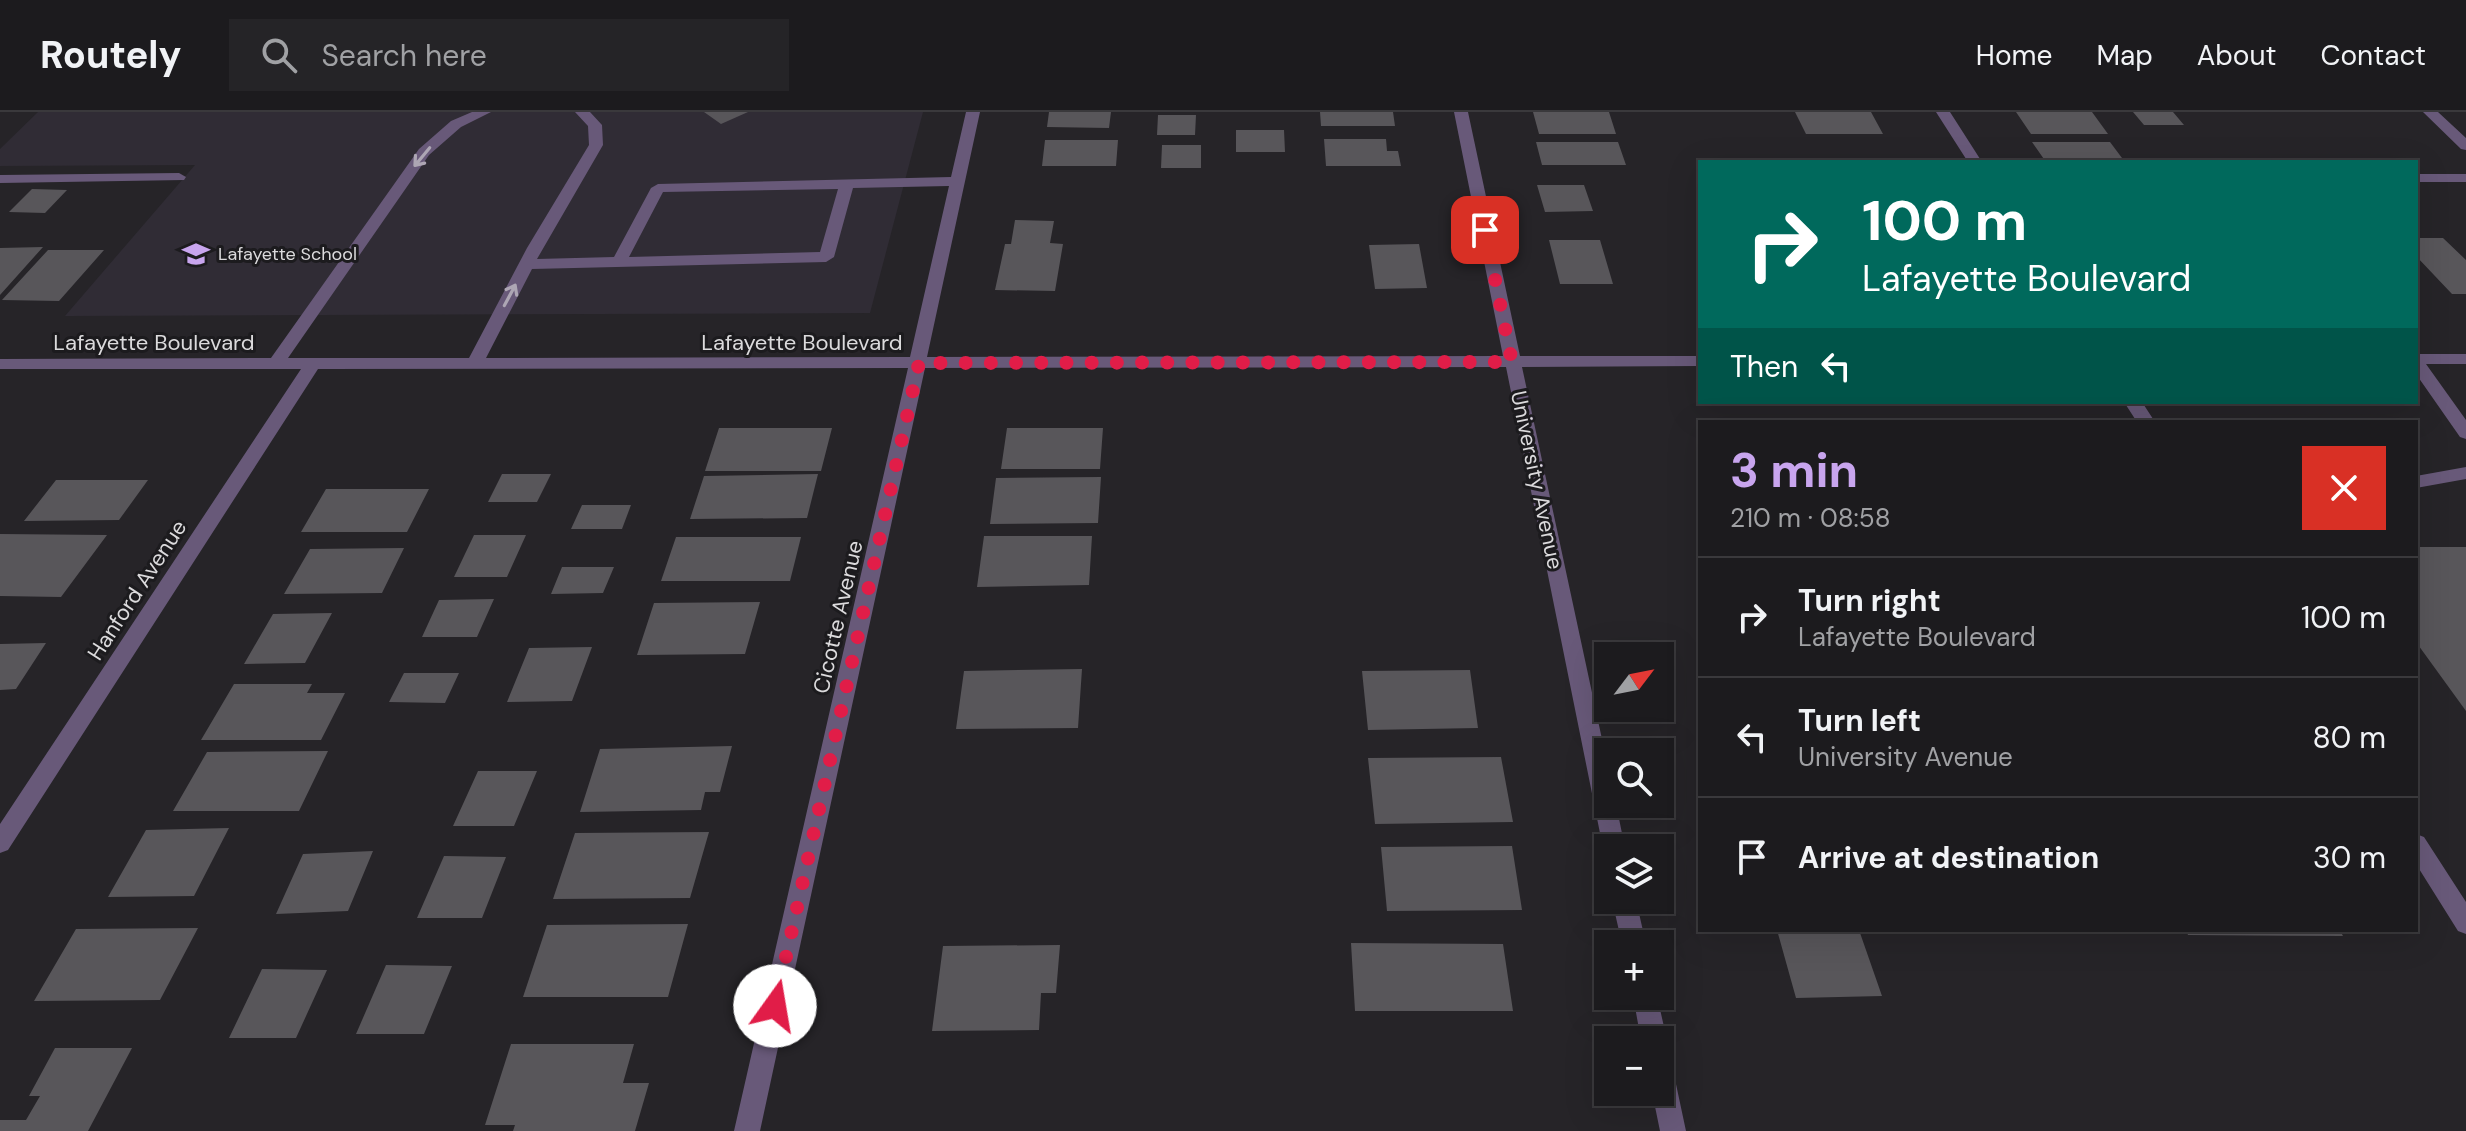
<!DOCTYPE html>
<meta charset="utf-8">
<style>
:root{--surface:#1c1b1e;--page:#252427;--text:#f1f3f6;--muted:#a0a1a4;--line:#3a393c;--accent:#c8a5ee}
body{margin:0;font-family:"DM Sans",sans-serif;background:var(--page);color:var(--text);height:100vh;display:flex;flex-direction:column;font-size:30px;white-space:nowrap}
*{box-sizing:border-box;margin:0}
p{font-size:26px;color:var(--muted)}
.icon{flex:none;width:44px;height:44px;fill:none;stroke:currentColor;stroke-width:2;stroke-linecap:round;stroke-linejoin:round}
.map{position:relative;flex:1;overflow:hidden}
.sheet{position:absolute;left:1698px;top:308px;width:720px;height:512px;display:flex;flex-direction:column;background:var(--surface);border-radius:0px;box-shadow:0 8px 32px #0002,0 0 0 2px var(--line)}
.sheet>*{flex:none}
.guide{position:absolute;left:1698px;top:48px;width:720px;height:244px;border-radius:0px;box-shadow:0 8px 32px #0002,0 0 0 2px var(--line);background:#00695c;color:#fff;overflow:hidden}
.needle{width:52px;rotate:58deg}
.controls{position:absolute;left:1594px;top:530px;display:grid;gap:16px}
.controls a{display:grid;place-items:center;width:80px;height:80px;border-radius:0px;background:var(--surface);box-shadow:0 8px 32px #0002,0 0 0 2px var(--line);font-size:40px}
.pin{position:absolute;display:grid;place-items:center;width:68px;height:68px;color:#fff;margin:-34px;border-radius:16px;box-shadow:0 4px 12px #0006}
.me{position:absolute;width:88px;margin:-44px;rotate:13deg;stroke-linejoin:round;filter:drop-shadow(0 0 6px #0008)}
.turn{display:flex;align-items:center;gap:28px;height:168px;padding:0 32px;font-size:36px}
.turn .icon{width:104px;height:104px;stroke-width:2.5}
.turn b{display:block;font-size:56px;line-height:68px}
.then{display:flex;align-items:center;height:76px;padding:0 32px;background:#0003;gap:16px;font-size:30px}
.round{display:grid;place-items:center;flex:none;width:84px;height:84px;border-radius:0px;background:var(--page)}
.overview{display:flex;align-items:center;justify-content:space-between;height:136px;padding:0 32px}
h1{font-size:48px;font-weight:700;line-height:60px;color:var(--accent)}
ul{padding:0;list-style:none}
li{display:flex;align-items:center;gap:24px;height:120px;padding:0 32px;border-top:2px solid var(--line)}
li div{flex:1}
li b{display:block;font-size:30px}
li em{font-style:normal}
header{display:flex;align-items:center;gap:48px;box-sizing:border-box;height:112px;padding:0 40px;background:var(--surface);border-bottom:2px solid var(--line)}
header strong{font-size:38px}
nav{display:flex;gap:44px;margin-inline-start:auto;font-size:28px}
.search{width:560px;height:72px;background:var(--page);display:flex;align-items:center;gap:20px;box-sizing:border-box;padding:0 28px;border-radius:0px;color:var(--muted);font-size:30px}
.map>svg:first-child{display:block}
</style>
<header>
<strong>Routely</strong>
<div class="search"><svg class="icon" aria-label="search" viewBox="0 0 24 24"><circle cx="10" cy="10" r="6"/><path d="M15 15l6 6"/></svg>Search here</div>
<nav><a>Home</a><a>Map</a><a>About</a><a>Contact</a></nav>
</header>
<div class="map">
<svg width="2466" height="1019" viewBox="0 0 2466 1019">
<rect width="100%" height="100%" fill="#262428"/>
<!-- built -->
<path fill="#302c35" d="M38,0H923L870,201L65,204L195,53L0,54V37Z"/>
<!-- building -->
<path fill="#58565a" d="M704,0H748L721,12Z
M1049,0H1111L1109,16L1047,15Z
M1320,0H1393L1395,14H1321Z
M1533,0H1609L1616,22H1539Z
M1795,0H1871L1883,22H1806Z
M2016,0H2092L2108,22H2031Z
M2133,0H2173L2184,13H2144Z
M1158,3H1196L1195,23H1157Z
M1236,18H1284L1285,40H1236Z
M1324,27H1386L1387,39H1398L1401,54H1326Z
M1045,28H1118L1116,54H1042Z
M1536,30H1618L1626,53H1542Z
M2032,30H2110L2125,50H2046Z
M1162,33H1201V56H1161Z
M1537,73H1584L1593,99L1545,100Z
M32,77L67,78L45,101L9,100Z
M1015,108L1054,109L1050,131L1063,132L1055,179L995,178L1005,132H1011Z
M2416,126H2443L2466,148V182H2452L2416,144Z
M1549,128H1600L1613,172H1560Z
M1419,132L1427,176L1375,177L1369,133Z
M43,135L0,183V136Z
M48,138H104L59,189L2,188Z
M719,316H832L821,359H705Z
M1007,316H1103L1100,357H1001Z
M502,362H551L537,390H488Z
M818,362L807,406L690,407L704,364Z
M1101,365L1098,411L990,412L996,366Z
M56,368H148L119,408L24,409Z
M326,377H429L407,420H301Z
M582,393H631L622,417H571Z
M0,422L107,423L61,485L0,484Z
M474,423H526L507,465H454Z
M984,424H1092L1089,473L977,475Z
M676,425H801L790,469H661Z
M2416,435H2466V599L2416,530Z
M404,436L382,481L284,482L310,437Z
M562,455H614L603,481L551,482Z
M494,487L477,525H422L439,488Z
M760,490L745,542L637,543L654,491Z
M332,501L305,551L244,552L273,502Z
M46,531L16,577L0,578V532Z
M592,535L572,589L507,590L529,536Z
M1082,557L1078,616L956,617L964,559Z
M1470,558L1478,616L1368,618L1362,559Z
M404,561H459L445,591L389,590Z
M234,572H312L307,581H345L321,628H201Z
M732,634L720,680H705L701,698L580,700L600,637Z
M328,639L299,699H173L207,640Z
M1501,645L1513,710L1375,712L1368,646Z
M478,659H537L514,714H453Z
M229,716L194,784L108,785L146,718Z
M709,720L690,786L553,787L575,721Z
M1512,734L1522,798L1387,799L1381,735Z
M373,739L348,799L276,802L303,742Z
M444,744L506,745L482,806H417Z
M688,812L668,885H523L547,813Z
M198,816L160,888L34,889L76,817Z
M1777,818H1859L1882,884L1796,886Z
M2186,818H2340L2343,824L2188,823Z
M1351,831L1503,832L1513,899H1355Z
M1060,833L1056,881H1041L1039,918L932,919L943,834Z
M386,853L452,854L424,922H356Z
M262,857L327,858L296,926H229Z
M511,932H634L623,971H649L635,1019H513L515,1013H485Z
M55,936H132L88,1019H0V1008H26L40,984H29Z"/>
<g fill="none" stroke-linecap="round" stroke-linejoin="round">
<!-- minor -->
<path fill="#685979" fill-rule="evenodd" d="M472,0H491L461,15L429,43L288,246H469L527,136L589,33L588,14L575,0H590L602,13L603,33L537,147L614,145L651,76L658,72L951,65L966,0H980L927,245L1503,244L1454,0H1468L1520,244H1700V254L1522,255L1608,655V692H1616L1625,736H1608V744L1603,736L1506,255L925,256L760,1019H734L908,256L318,257L8,738L0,741V712L301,257H0V247L271,246L419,37L451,9ZM949,74L910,245L486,246L532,157L826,150L834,145L853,76ZM838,77L820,140L629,145L663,80Z
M1936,0H1950L1982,50H1968Z
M2423,0H2438L2466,26V38L2461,37Z
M179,61L186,65L184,68L0,71V63Z
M2416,62H2466V70H2416Z
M2416,242H2466V252H2426L2466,308V327L2460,325L2416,262Z
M2124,290H2142L2155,310H2137Z
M2466,355V367L2416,376V364Z
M2416,722L2424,725L2466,790V822L2458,819L2416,752Z
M1612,788H1636L1646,832H1622Z
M1633,884H1657L1667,928L1663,937L1660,938V928H1641Z
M1660,946L1669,949L1673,958L1686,1019H1660L1652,980H1660Z"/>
</g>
<!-- one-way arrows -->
<defs><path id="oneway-shaft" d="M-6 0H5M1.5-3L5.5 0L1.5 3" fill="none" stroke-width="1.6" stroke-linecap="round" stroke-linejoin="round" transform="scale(2)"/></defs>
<g stroke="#ada6b4">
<use href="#oneway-shaft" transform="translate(422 45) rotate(130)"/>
<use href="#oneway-shaft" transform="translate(510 183) rotate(-62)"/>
</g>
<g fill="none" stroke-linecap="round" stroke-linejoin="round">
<!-- route -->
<path stroke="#e11d48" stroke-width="14" stroke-dasharray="0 25.2" d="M775,894L919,251L1512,250L1485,118"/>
</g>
<!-- icons -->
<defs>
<g id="school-bare" transform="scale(2.16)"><path d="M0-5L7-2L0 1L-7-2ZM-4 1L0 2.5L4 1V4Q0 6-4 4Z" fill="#c8a5ee" stroke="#1c1b1e" stroke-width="2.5" paint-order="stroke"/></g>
</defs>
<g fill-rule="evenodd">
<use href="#school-bare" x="196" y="142"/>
</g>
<g text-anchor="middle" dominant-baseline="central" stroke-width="6" stroke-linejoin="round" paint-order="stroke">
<!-- far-poi labels -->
<g font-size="18" fill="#dbdadc" stroke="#1c1b1e" text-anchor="start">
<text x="218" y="142">Lafayette School</text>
</g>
<!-- street labels -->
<g font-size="22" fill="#dbdadc" stroke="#1c1b1e">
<text x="154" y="230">Lafayette Boulevard</text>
<text x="802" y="230">Lafayette Boulevard</text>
<text transform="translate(1537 368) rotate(78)">University Avenue</text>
<text transform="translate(137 478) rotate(-57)">Hanford Avenue</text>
<text transform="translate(838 505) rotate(-77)">Cicotte Avenue</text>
</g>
</g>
</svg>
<div class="controls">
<a><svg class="needle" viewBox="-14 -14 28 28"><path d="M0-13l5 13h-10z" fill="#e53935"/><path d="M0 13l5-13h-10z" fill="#a0a1a4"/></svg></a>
<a><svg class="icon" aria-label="search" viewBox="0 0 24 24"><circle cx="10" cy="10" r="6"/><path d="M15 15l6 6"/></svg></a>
<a><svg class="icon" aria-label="layers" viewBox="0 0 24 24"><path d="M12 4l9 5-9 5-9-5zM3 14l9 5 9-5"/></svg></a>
<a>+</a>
<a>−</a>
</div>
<div class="pin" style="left:1485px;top:118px;background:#d93025"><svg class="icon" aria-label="arrive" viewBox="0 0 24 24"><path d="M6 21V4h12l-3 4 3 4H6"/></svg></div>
<svg class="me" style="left:775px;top:894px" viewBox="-20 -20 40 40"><circle r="19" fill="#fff"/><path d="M0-13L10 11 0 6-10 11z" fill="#e11d48"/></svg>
<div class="guide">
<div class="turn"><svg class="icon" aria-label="right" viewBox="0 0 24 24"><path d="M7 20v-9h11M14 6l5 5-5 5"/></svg><div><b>100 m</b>Lafayette Boulevard</div></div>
<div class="then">Then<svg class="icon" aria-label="left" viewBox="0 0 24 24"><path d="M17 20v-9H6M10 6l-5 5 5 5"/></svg></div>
</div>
<section class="sheet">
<div class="overview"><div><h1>3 min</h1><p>210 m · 08:58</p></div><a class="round" style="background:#d93025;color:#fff"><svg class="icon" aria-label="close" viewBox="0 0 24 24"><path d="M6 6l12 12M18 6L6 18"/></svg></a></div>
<ul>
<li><svg class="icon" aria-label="right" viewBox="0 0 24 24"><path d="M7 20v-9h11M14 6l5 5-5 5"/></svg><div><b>Turn right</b><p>Lafayette Boulevard</p></div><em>100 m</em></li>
<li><svg class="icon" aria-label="left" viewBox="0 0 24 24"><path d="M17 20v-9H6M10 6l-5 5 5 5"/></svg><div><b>Turn left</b><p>University Avenue</p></div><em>80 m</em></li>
<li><svg class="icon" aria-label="arrive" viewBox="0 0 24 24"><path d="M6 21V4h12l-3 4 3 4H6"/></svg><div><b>Arrive at destination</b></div><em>30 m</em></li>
</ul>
</section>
</div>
